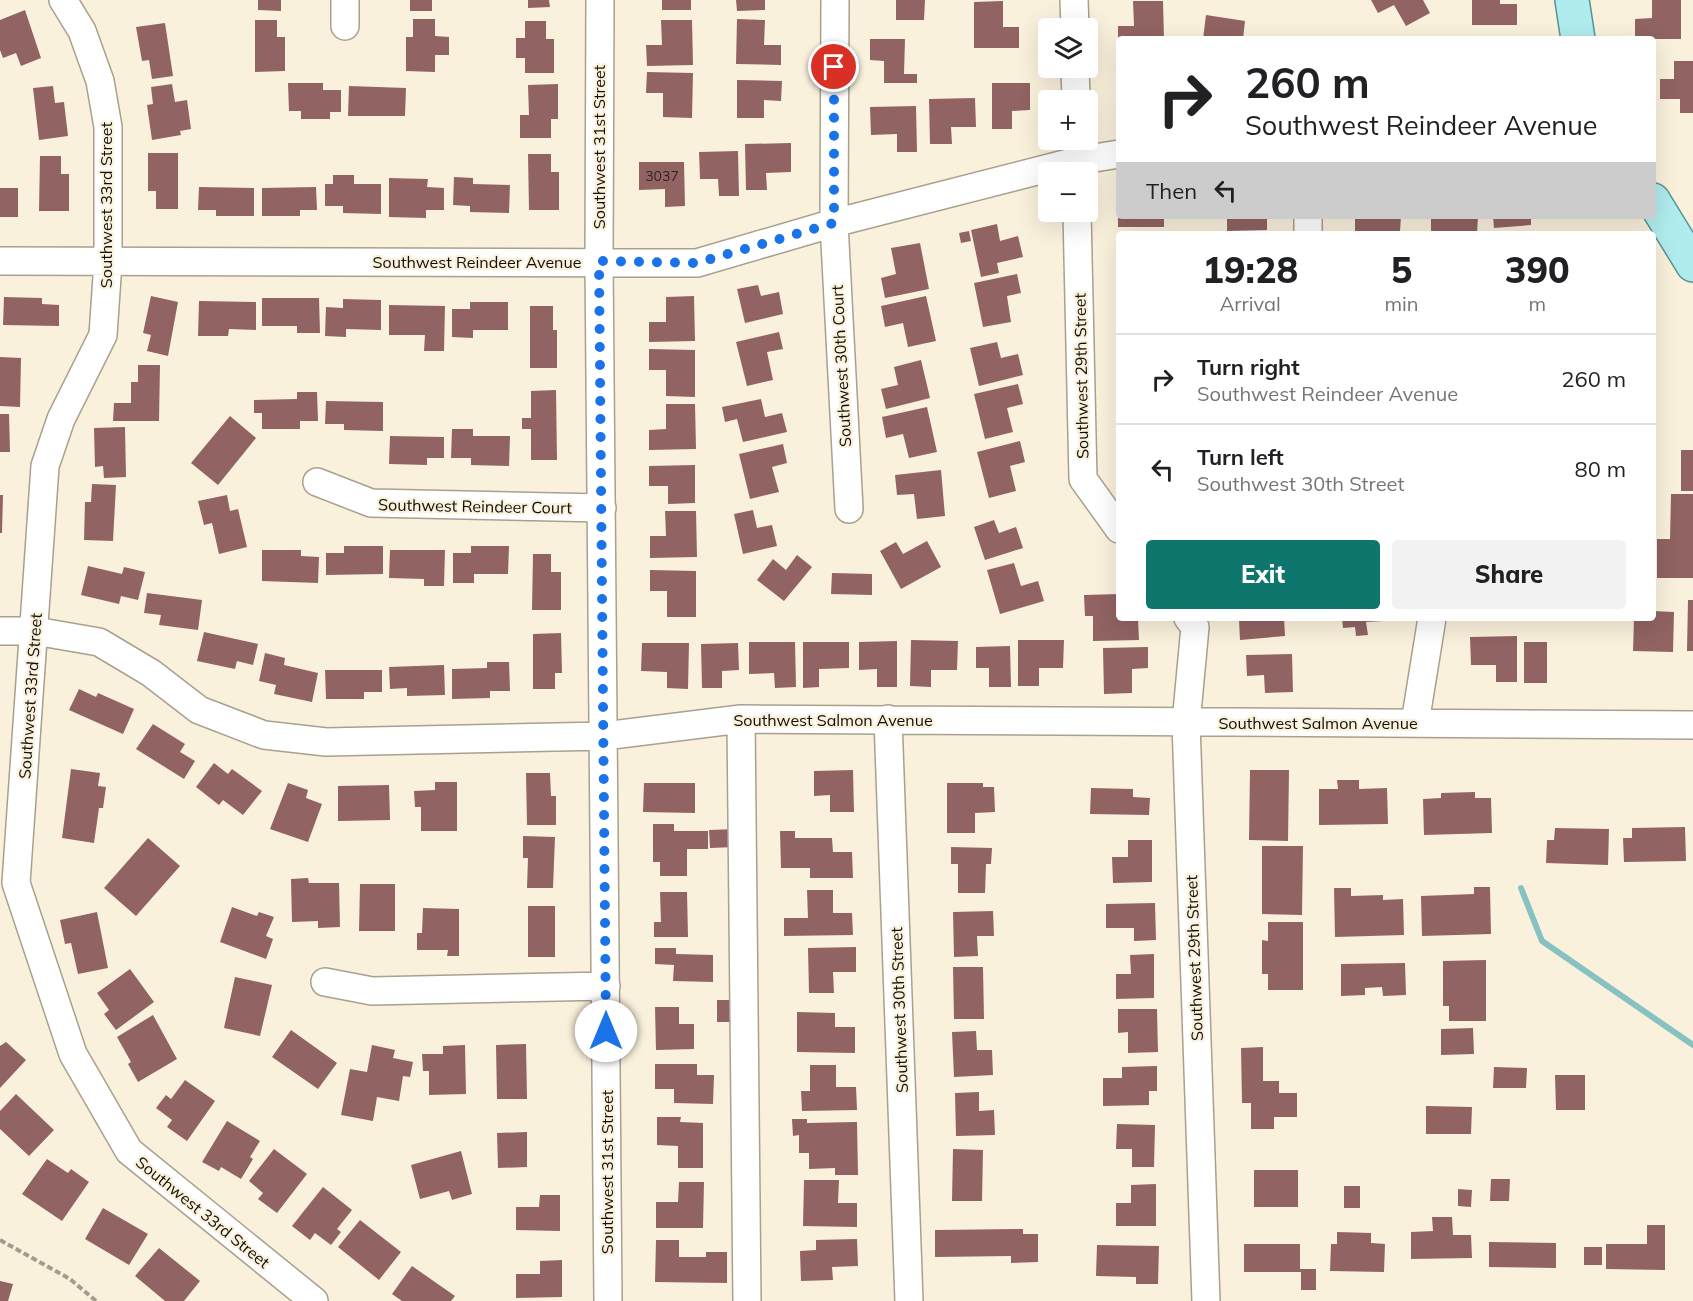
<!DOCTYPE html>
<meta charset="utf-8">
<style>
:root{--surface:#fff;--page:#f2f2f2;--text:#202124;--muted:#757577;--line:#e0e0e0;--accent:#0f766e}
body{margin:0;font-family:Mulish,sans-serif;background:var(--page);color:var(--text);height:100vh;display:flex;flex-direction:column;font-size:22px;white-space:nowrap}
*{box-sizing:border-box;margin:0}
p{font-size:20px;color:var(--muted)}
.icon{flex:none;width:33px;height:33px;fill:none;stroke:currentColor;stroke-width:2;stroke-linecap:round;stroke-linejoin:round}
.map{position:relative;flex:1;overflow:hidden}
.sheet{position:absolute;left:1116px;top:231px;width:540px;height:390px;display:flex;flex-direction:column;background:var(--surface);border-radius:6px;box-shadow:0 6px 24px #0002}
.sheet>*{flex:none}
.hud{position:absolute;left:1116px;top:36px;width:540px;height:183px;border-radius:6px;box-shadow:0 6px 24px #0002;background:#fff;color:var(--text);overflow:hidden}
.controls{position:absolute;left:1038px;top:18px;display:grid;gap:12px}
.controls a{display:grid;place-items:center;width:60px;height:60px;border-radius:6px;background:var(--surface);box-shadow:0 6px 24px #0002;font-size:30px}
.pin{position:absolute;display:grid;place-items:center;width:51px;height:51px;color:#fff;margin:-26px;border:3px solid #fff;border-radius:50%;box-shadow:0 2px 6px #0007}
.me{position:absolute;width:66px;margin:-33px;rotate:0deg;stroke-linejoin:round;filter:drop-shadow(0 0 4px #0008)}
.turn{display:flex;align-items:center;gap:21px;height:126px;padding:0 30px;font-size:27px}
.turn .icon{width:78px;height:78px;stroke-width:2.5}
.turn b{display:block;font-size:42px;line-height:51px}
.then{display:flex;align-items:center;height:57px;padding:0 30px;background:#0003;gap:12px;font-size:22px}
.eta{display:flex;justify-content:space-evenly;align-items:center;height:102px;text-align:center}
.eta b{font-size:36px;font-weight:800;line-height:42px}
.primary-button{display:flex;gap:12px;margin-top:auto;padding:12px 30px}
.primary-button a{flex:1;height:69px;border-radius:6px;background:var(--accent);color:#fff;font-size:24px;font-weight:800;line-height:69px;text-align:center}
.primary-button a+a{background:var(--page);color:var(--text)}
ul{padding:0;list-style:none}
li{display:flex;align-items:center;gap:18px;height:90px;padding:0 30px;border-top:2px solid var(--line)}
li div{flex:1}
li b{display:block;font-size:22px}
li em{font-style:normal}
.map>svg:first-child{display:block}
</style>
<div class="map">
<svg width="1693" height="1301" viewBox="0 0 1693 1301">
<rect width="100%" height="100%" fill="#faf1dc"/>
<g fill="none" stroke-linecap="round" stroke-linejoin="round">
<!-- stream -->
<path stroke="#88c1c2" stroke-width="6" d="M1521,888L1542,941L1693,1045"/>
</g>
<!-- building -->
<path fill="#916363" d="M258,0H281V11L258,10Z
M410,0H432V11H410Z
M528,0H549L550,7L528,8Z
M662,0H691V10H662Z
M736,0H765V10L737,11Z
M896,0H925L924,20H896Z
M1371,0H1423L1430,13L1406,26L1394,5L1378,13Z
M1472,0H1500V4H1517V25H1472Z
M1652,0H1681V39H1635V19L1652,18Z
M1003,1V27H1019V48H974V2Z
M1133,1H1163L1164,39H1118V26H1134Z
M25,10L41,58L21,66L16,53L3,58L0,50V20Z
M1206,15L1245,21L1243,39H1203Z
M413,19H435V36L449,37V55H435V72L406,71V37H413Z
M737,19L765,20L764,45H781V65L736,64Z
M255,20H277V37H285V71L255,72Z
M661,20H692L693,65L647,66L646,45H662Z
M525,21H546V39H554V73H525V58H516V38H525Z
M165,23L173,76L152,79L149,60L142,61L136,27Z
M870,39H905L904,74H917V83H884V61L870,60Z
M1674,61H1693V113H1680V99H1660V79H1674Z
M647,72L693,73L692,118L663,117V93H646Z
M737,80L782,81L781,101L764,100V118H737Z
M288,83H323V90H341V112H330V119H301V111H289Z
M992,83H1030V110L1012,111V129H992Z
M172,84L175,102L187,100L191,129L180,131L181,135L152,140L147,105L153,104L151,87Z
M558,84V119H551V138H520V115H529L528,85Z
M53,86L55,103L64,102L68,136L39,140L33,88Z
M349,86L406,88L405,116H348Z
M975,98L976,127H951L952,144H930L929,99Z
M916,106L917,152H897V134L871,135L870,107Z
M791,143V172L766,173L767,190H746L745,144Z
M738,151L739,196H719L718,179H700L699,152Z
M148,153H178V209H156V191H148Z
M528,154H551V172H559V210H529Z
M40,156H61V174H69V211H39Z
M639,162H684L685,206L665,207V189L639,190Z
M333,175H354V184H381V214L343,213V206H325V184H333Z
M454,177L473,178V184L510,185L509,213L470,212V206L453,205Z
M389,178L428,179L427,187L444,188V210H426V218L389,217Z
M199,187L254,188V216H216V210H198Z
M316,187L317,210H300V216H262V188Z
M0,188H18V217H0Z
M1118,216H1164V227H1118Z
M1227,216H1267V230L1227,231Z
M1355,216H1401L1400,231H1355Z
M1431,216H1478L1477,234H1431Z
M1493,216H1531V225L1494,228Z
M997,224L1000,241L1018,236L1023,257L997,263L999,273L981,277L971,230Z
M969,231L971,241L961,243L959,233Z
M920,243L929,289L885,298L881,278L896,274L891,248Z
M1017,274L1021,293L1007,296L1011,322L983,327L974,283Z
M758,285L761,296L779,292L783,314L745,323L737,289Z
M151,296L178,302L168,356L147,351L151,335L143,333Z
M694,296L695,341L649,342V322H666V297Z
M926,296L936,341L908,347L903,323L885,327L881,306Z
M4,297L42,298V304L59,305V326L3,325Z
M262,298H319L320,333H297V326H262Z
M343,299L381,300V330L346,329V337L325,336L326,307L343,308Z
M199,301L256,302V330L229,329L228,336H198Z
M470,302H508V330H473V338L452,337V309H470Z
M389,305L445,306L444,351H424L425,335H389Z
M530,306H553V330H557V368H530Z
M779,332L783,349L767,352L773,380L747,386L736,342Z
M997,342L1001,358L1018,354L1023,375L979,386L970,348Z
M649,349L695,350V397L666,396V370H649Z
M0,357L21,358L20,407L0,406Z
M921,360L930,398L886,409L881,389L898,385L894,367Z
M138,365H160L159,421H113L114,403H131V382H138Z
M1018,384L1023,404L1007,408L1013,432L985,439L974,394Z
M556,390L557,460H531V429H522V418H531V391Z
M297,392H317L318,421H300V429H262V413H254V400L297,399Z
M761,399L765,417L782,413L787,432L743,442L737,419L725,422L722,407Z
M326,401L383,402V431L344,430V424H325Z
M666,404H695L696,449L649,450V430L666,429Z
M927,407L937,452L909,458L903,434L886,438L882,417Z
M0,414H9L10,452H0Z
M230,416L256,438L218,485L191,463Z
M125,427L126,477L104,478L103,466L95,467L94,428Z
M452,429H473V436H510L509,466L471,465V458H451Z
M390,436L444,437V458H427V465L389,464Z
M1020,441L1025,462L1010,466L1016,491L989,498L977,452Z
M783,444L787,463L772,467L779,492L750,499L739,454Z
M1681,450H1693V491H1681Z
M695,465V503L668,504V486H649V466Z
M941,470L945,516L917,519L914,494L897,495L895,475Z
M92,484L116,485L113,541L84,540L85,502H91Z
M1671,494H1693V578H1657V539H1670Z
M0,495H3L2,533H0Z
M227,495L230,511L238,509L247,547L219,554L212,523L204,525L198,501Z
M753,510L757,528L772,525L777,546L743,554L734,514Z
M665,511H696L697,557L650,558V536H666Z
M994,520L999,533L1016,527L1023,548L985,560L974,527Z
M927,541L941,567L901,589L880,551L896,542L903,554Z
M344,546H383V574L326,575V553H344Z
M471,546H509L508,574H474V583H453V553H471Z
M262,550H301V556L319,557L318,583L262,581Z
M390,550H445L444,586H424V579L389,578Z
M533,554H551V572H561V610H532Z
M797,555L812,567L784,601L757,580L773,559L786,570Z
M1014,563L1021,586L1038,581L1044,601L1000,614L987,570Z
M88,566L122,574L124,567L145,572L138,600L121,596L119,604L81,595Z
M650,570L696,571V617H667V591H650Z
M832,573L872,574V595L831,594Z
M147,593L202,600L198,630L159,625L161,615L144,613Z
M1119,594V618L1138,619L1139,640L1093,641V616H1085L1084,595Z
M1688,600H1693V651H1687Z
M1653,611L1674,612L1673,652L1633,651L1634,618H1653Z
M1254,618H1284L1285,636L1240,640L1239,620Z
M1342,618H1383V621L1366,622L1368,635L1356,636L1355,627L1343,628Z
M204,632L258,644L253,665L237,661L235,669L197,661Z
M561,633L562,673H555V689H533V634Z
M1517,636V682H1496V665H1471L1470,637Z
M911,640L958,641L957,670H931V687L910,686Z
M1018,640H1064L1063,668H1039V686H1018Z
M897,641V687H877V669L859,670V642Z
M749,642H795L796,687L775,688L774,673L749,674Z
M803,642H849V668L819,669V687L803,688Z
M1524,642H1547V683H1524Z
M642,643H689L688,689L667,688V672L641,671Z
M738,643L739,670L722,671V688H702L701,644Z
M1010,646L1011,687H989V668H976V647Z
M1148,647V668L1132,669V693L1104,694L1103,648Z
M265,653L285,658L284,665L318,673L312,702L274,694L276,685L259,681Z
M1292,654L1293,692L1265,693L1264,675L1247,676L1246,655Z
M487,662H509L510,691H490V698L452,699V669L487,668Z
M444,665L445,695L407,696V688L390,689L389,667Z
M325,670H382V692H364V699H326Z
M79,689L96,697L98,693L134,709L123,734L69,710Z
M153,724L185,744L180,752L195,761L184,779L136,749Z
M214,763L228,774L232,769L262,791L243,815L223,800L219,805L196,787Z
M71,769L100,773L98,786L106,787L103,808H99L94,843L62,838Z
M853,770L854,812H830V795L814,796V771Z
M1250,770H1289L1288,841L1249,840Z
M526,773H550L551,796H556V825H527Z
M1337,780H1359V789L1387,788L1388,824L1319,825V789H1338Z
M435,782H457V831H421V807H415L414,791L435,790Z
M288,783L308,790L306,798L322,804L308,842L270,829Z
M644,783H695V813L643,812Z
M947,783H983V787H994L995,812L975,813V833H947Z
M389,785L390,820L338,821V786Z
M1091,788L1133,789V797L1150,798L1149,815L1090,814Z
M1475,792V798H1491L1492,833L1424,835L1423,799L1441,798V793Z
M653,824H674V831H708V849H687V876H660V862H653Z
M1685,827L1686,861L1624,862L1623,838H1632V828Z
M1555,828L1609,829L1608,865L1546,863L1547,840H1554Z
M737,829V847L710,848L709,830Z
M780,831H795V838H832L833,852H852L853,878H810V868H781Z
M523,836L555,837L553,888H527L528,858H523Z
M148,838L180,866L136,916L104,888Z
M1128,840H1152V882L1113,883L1112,857H1128Z
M1262,846H1303L1302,915L1262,914Z
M951,847L992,848L991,864H986L985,893H958V864H951Z
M308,878L309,883H339L340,927L318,928V921L292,922L291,879Z
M360,884H395V931H359Z
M1474,887H1490L1491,934L1422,936L1421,896L1474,894Z
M1334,888H1351V896L1383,895V900L1403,899L1404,935L1335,937Z
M807,890H833V913H852L853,935L784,936V918H808Z
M660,892H687L688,937H654V922H661Z
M1155,903L1156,940L1134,941V928H1106V904Z
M528,906H555V957H528Z
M232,907L257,916L259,912L274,917L266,936L273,939L266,959L220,942Z
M423,908L459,909V956H447L448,950H417V933H422Z
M993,911L994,936H977L978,956L954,957L953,912Z
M97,912L108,968L78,974L71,943L65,944L60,920Z
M1268,922H1303V990H1268V974H1262V940L1268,941Z
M856,947V972H833L834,993H809L808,948Z
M655,948H676V954L713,955V982L673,981L674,965L655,964Z
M1154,954V998L1116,999V974H1131L1130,955Z
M1486,960V1021H1449V1006H1443V961Z
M1405,963L1406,995L1383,996L1382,987L1365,988V995L1341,996V964Z
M953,967H983L984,1019H954Z
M130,969L154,1002L116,1030L104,1014L109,1010L97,993Z
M235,977L272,985L260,1036L224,1028Z
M717,1000H737L736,1022H717Z
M655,1007H679V1024H694V1049L656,1050Z
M1118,1009H1157L1158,1052L1128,1053V1032L1118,1033Z
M797,1012L835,1013V1027H855V1053L797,1052Z
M153,1015L177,1059L138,1082L128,1064L131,1062L117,1037Z
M1473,1028L1474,1054L1441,1055V1029Z
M291,1030L337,1063L318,1089L272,1057Z
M976,1031L977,1050H992L993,1075L954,1077L952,1032Z
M6,1042L26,1060L0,1088V1046Z
M526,1044L527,1099H497L496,1045Z
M372,1045L395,1050L393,1058L413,1062L410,1077L403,1076L399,1101L377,1097L373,1121L341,1115L350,1069L367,1072Z
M465,1045L466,1094L429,1095V1071H423L422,1054H443V1046Z
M1263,1047V1081H1279V1093H1297V1117H1274V1129H1251V1103H1242L1241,1048Z
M655,1064H697V1075H714L713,1104L674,1103V1089H655Z
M810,1065H836V1087H856L857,1110L802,1111L801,1091H810Z
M1157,1066V1091H1149V1105L1103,1106V1078H1122V1067Z
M1494,1067L1527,1068L1526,1088H1493Z
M1555,1075H1585V1110H1556Z
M185,1080L215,1101L187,1141L167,1127L172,1120L156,1108L166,1095L171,1099Z
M979,1092V1111L994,1110L995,1135L956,1136L955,1093Z
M16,1094L54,1130L29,1156L0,1129V1111Z
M1426,1106L1472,1107L1471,1134H1426Z
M657,1117H681L680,1122L703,1123V1168H678V1146L657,1145Z
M792,1119H807V1123L857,1122L858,1175H835V1168L809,1169V1153H799V1135L793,1136Z
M227,1121L260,1141L250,1157L253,1159L241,1179L221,1167L219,1171L202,1162Z
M1117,1124L1155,1125L1154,1167H1132V1149H1116Z
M527,1132V1167L498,1168L497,1133Z
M274,1149L307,1174L277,1213L258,1199L263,1193L249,1181Z
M953,1149L983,1150L982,1201H952Z
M461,1151L472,1194L452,1200L449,1191L420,1199L411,1165Z
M47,1159L68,1173L71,1169L89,1182L62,1221L22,1194Z
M1254,1170H1298V1207H1254Z
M1491,1179H1510L1509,1201H1490Z
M804,1180H839L838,1203H857V1227L803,1226Z
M679,1182H704L703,1228H656V1202H678Z
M1156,1184V1226H1116V1203H1131V1185Z
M1344,1186H1360V1208H1344Z
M323,1187L352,1210L337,1229L341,1232L331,1245L315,1233L310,1240L292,1226Z
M1458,1189L1472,1190L1471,1207L1458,1206Z
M540,1195H560V1231L516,1230V1207H539Z
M103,1208L148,1234L129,1265L85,1239Z
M1432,1217H1452L1453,1235H1471L1472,1258L1411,1259V1232L1433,1231Z
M360,1220L401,1252L379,1280L338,1247Z
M1647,1225H1665V1270L1606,1269V1244H1647Z
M1023,1229V1234H1038V1262L1011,1263V1256L935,1257V1230Z
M1337,1232L1371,1233V1243L1385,1244L1384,1272L1330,1271L1331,1244H1337Z
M857,1239L858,1266L832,1267L833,1280L801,1281L800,1251L816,1250V1240Z
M656,1240H679V1257H706V1252H727V1283L655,1282Z
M1489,1242L1556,1243V1268L1489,1267Z
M1244,1244H1300V1269H1316V1290H1301V1272H1244Z
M1097,1245L1159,1246L1158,1284H1136V1277L1096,1276Z
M1584,1247H1602V1265H1584Z
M159,1248L200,1281L184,1301H165L135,1276Z
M562,1260V1297L516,1298V1274H540V1261Z
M412,1266L455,1296L451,1301H402L392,1294Z
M0,1281L13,1284L8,1301H0Z"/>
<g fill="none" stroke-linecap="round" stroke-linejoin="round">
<!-- minor casing -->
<g stroke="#a9a08d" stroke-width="30">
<path id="minor" d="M63,0L82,31L100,81L108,127V262L103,335L61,419L45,466L16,883L73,1054L129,1151L314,1301
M345,0V26
M600,0L599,261L608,1301
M835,0L834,223L849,509
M1074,0L1075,28
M1075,68L1076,100
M1077,212L1083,479L1119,529
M1308,234V216
M0,261L697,263L834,223L1076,161L1119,154
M317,482L371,503L602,508
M1188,618L1195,627L1186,723L1206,1301
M0,631H35L99,642L151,673L199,710L264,735L326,742L604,736L741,719L1693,725
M741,719L747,1301
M888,719L909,1301
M1415,723L1432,618
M325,982L372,991L606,986"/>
</g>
<!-- major casing -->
<g stroke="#579595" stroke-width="36">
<path id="major" d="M1572,0L1578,39
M1653,200L1693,265"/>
</g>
<!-- path -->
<path stroke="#a39c8d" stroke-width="4" stroke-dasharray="6 3" stroke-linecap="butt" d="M0,1240L70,1279L96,1301"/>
<!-- minor -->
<use href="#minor" stroke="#fff" stroke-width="27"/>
<!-- major -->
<use href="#major" stroke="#b0ebed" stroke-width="33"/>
</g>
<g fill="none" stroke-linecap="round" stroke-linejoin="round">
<!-- route -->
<path stroke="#1a73e8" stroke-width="10" stroke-dasharray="0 18" d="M606,1031L599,261L697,263L834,223V67"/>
</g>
<g text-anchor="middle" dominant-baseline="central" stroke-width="4.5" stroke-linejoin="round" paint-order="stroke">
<!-- number labels -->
<g font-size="14" fill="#31231f">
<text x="662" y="176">3037</text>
</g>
<!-- street labels -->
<g font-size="16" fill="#110e08" stroke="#faf1dc">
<text transform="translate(599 147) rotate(-90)">Southwest 31st Street</text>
<text transform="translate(106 205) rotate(-90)">Southwest 33rd Street</text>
<text x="477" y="262">Southwest Reindeer Avenue</text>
<text transform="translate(841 366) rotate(-93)">Southwest 30th Court</text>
<text transform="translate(1081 376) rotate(-91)">Southwest 29th Street</text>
<text transform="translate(475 506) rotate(1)">Southwest Reindeer Court</text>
<text transform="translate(30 696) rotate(-86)">Southwest 33rd Street</text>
<text x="833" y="720">Southwest Salmon Avenue</text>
<text x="1318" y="723">Southwest Salmon Avenue</text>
<text transform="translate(1194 958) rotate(-92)">Southwest 29th Street</text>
<text transform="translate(899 1010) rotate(-92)">Southwest 30th Street</text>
<text transform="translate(607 1172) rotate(-90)">Southwest 31st Street</text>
<text transform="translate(203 1212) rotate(39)">Southwest 33rd Street</text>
</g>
</g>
</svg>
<div class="controls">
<a><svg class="icon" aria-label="layers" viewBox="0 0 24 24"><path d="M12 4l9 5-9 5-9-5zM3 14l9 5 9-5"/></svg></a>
<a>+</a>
<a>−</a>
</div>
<div class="pin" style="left:834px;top:67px;background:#d93025"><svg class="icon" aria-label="arrive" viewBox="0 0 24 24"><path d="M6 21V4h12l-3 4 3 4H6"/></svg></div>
<svg class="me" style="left:606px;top:1031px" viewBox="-20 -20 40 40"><circle r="19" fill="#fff"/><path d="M0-13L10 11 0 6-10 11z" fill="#1a73e8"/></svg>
<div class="hud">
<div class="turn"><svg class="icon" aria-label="right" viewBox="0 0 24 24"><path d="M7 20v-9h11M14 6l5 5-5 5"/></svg><div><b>260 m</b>Southwest Reindeer Avenue</div></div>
<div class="then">Then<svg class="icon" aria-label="left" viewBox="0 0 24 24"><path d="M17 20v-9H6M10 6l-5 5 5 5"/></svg></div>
</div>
<section class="sheet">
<div class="eta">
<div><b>19:28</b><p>Arrival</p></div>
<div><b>5</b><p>min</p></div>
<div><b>390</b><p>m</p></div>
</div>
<ul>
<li><svg class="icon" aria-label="right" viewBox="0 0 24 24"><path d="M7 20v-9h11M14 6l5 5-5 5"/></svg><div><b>Turn right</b><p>Southwest Reindeer Avenue</p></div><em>260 m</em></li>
<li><svg class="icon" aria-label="left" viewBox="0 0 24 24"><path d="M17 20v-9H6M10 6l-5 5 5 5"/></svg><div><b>Turn left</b><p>Southwest 30th Street</p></div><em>80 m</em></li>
</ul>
<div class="primary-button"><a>Exit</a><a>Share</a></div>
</section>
</div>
